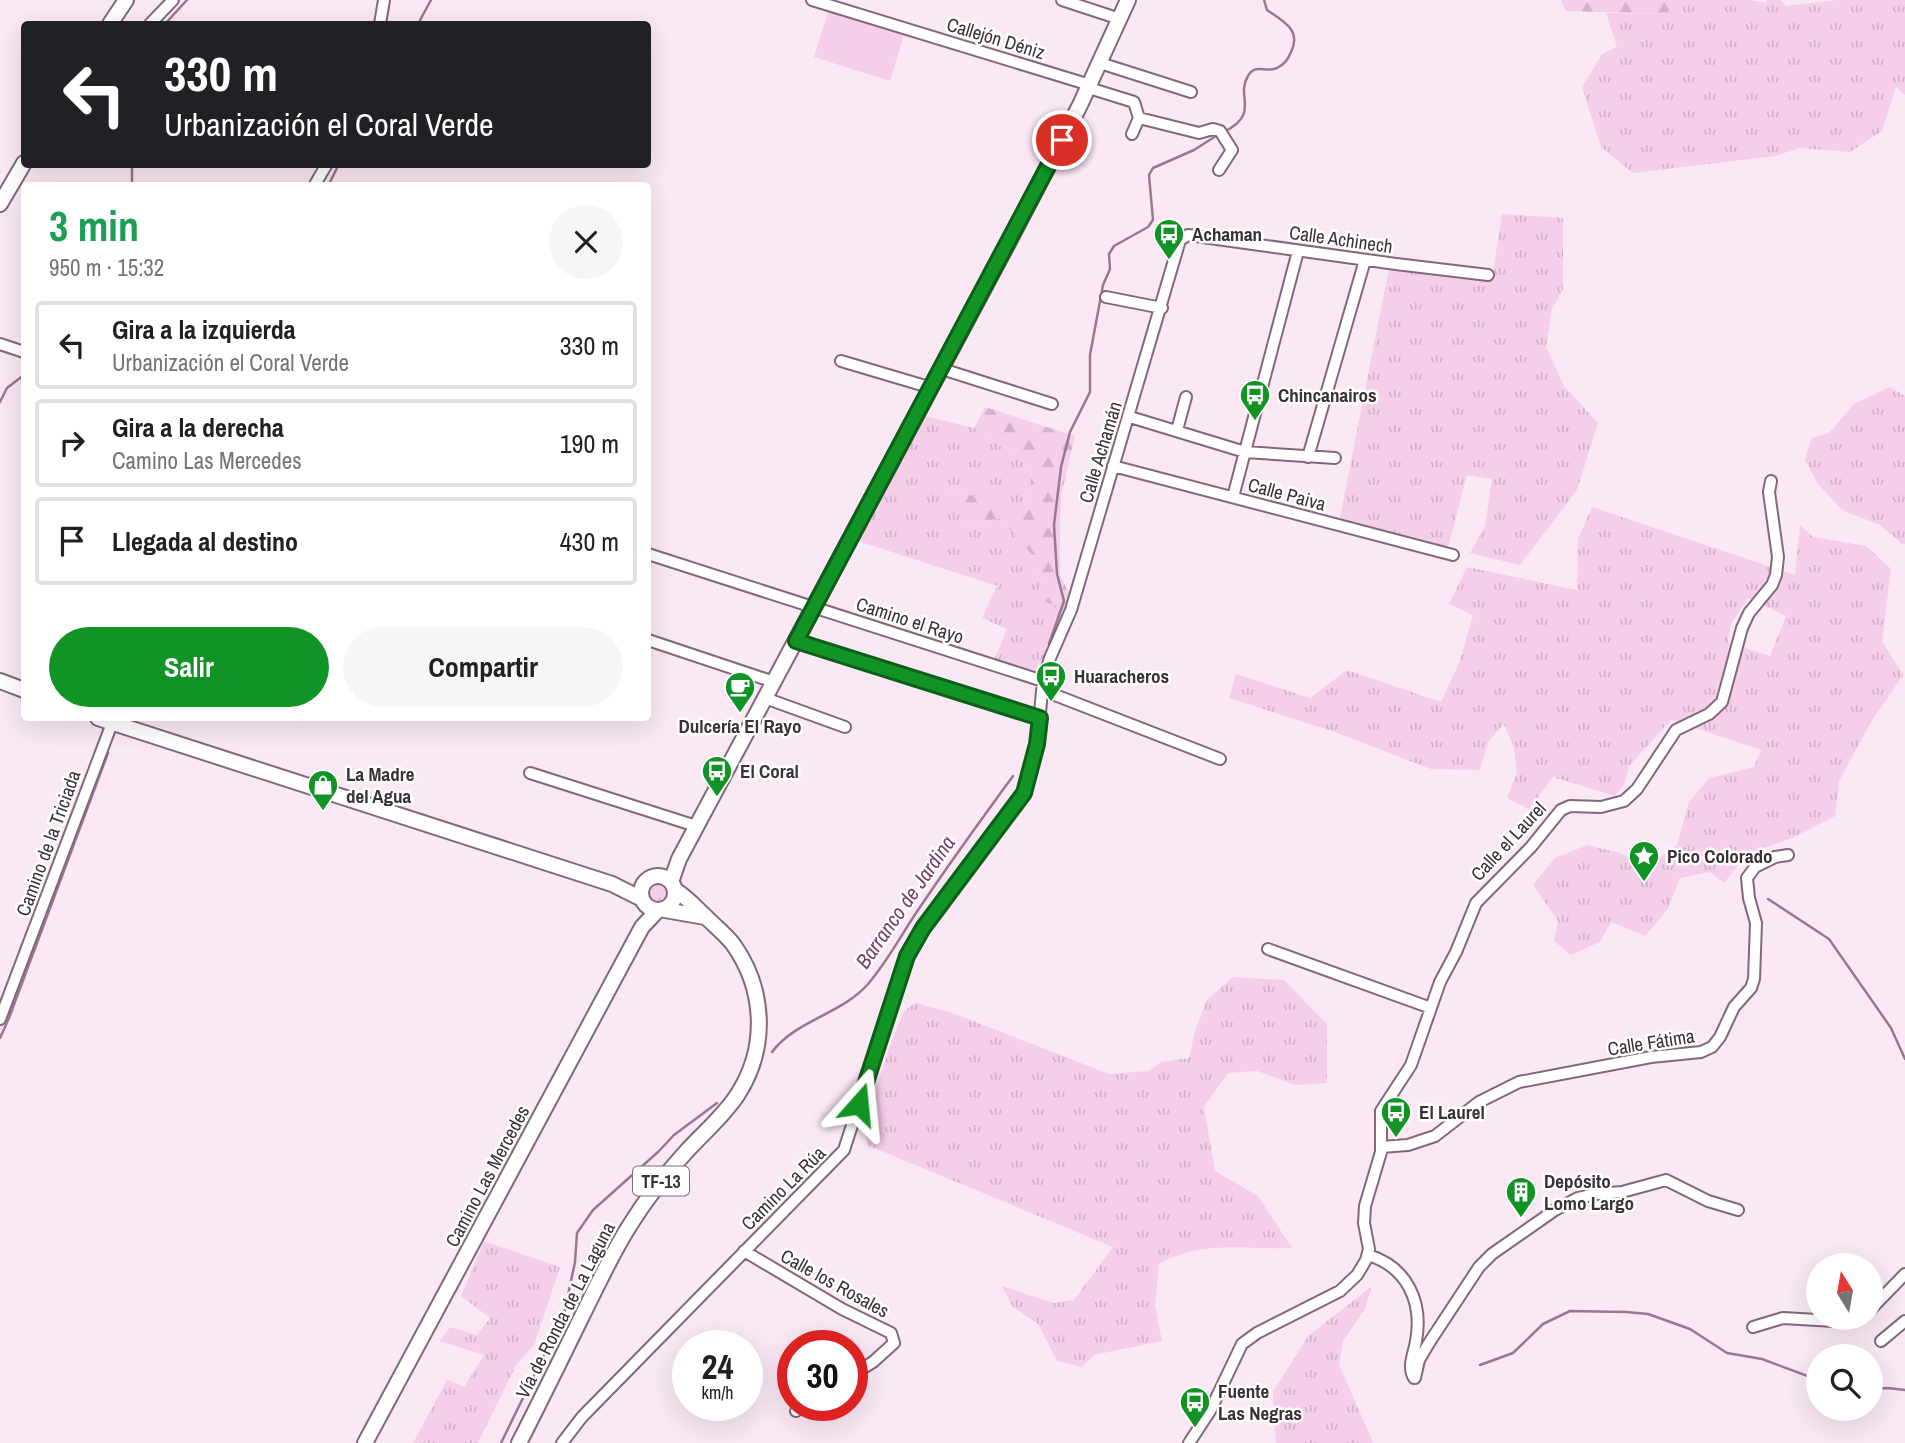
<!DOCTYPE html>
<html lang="es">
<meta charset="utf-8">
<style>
:root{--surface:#fff;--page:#f6f6f6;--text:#202124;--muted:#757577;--line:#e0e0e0;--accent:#119325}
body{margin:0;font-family:"Archivo Narrow",sans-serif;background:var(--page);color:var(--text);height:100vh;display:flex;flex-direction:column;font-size:26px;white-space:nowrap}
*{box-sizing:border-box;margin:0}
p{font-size:23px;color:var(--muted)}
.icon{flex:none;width:38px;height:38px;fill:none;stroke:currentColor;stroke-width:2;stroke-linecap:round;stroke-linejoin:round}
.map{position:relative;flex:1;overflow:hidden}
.drawer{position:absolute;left:21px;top:182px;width:630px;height:539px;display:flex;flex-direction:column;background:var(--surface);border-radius:7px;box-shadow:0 7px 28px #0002}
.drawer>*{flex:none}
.top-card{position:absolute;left:21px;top:21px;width:630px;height:147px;border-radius:7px;box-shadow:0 7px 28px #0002;background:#202124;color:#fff;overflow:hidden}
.needle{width:46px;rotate:349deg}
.fabs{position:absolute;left:1806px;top:1253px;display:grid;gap:14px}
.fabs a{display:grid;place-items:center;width:77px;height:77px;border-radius:50%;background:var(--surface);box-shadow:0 7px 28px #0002;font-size:35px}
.speed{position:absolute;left:672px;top:1330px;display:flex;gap:14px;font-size:35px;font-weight:700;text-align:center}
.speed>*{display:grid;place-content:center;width:91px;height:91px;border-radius:50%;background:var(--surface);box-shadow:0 7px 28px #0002;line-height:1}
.speed small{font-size:18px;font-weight:400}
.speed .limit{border:10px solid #d22;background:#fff;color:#111}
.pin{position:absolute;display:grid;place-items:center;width:60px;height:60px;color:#fff;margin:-30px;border:4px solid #fff;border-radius:50%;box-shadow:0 2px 7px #0007}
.me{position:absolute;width:77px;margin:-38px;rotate:18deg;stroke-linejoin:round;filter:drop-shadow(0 0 5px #0008)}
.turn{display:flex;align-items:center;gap:24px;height:147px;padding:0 28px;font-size:32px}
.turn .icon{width:91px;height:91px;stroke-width:2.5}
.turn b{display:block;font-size:49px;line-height:60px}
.round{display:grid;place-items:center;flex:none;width:74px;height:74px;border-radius:37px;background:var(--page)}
.headline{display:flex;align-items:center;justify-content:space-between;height:119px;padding:0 28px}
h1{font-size:42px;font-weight:700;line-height:52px;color:#1e9e55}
.cta{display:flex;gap:14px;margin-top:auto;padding:14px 28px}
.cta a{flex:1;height:80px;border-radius:42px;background:var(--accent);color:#fff;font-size:28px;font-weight:700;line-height:80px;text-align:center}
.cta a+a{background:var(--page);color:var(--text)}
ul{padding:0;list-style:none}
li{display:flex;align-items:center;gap:21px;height:88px;margin:0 14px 10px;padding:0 14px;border:4px solid var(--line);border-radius:7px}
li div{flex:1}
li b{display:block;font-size:26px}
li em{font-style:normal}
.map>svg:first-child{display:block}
</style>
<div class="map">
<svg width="1905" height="1443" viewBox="0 0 1905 1443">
<defs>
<pattern id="grass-tufts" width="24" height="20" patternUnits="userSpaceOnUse" patternTransform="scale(1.75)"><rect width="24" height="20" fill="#f5cee9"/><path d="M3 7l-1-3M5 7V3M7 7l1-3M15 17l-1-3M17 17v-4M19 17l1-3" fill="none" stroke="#d3b1c9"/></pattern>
<pattern id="forest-firs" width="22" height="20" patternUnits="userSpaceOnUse" patternTransform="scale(1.75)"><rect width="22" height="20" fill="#f5cee9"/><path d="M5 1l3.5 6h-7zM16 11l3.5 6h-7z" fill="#d3b1c9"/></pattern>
</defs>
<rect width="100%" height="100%" fill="#fbe8f5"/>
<!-- grass -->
<path fill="url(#grass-tufts)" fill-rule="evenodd" d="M1672,0H1750L1765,3L1767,0H1780L1786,6L1838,0H1905V95L1896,87L1882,131L1850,152L1800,148L1775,156L1633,173L1601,147L1582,87L1602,54L1617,47L1606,13L1667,14Z
M1502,214L1563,218V289L1552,309L1546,347L1564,386L1598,423L1577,490L1520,565L1470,553L1485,526L1492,479L1467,475L1449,544L1435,558L1338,528L1389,268L1492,279Z
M1890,387L1905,396V544H1902L1880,525L1842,510L1818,484L1805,460L1811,438L1829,433L1854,404Z
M921,415L974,428L1032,468L1028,510L942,488L968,525L1000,518L1034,556L1042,583L1068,611L1030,681L991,668L1007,629L982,618L997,586L855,540Z
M1592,507L1795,575L1800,525L1813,537L1866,546L1891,569L1882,641L1903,675L1871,722L1839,781L1835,816L1792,838L1747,854L1724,883L1710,872L1680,878L1668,909L1645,936L1611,922L1600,942L1571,955L1554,941L1558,921L1533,885L1555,858L1587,845L1620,853L1636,862H1648L1662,856L1677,845L1689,802L1709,778L1754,767L1761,750L1671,720L1629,766L1624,785L1615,796L1553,777L1529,809L1507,798L1517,772L1514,748L1504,724L1489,740L1480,770L1431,769L1335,732L1229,698L1236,674L1310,698L1347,670L1441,702L1460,661L1473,615L1449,604L1467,567L1577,590L1578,539ZM1748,598L1786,616L1770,656L1728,642L1731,624Z
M648 894a11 11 0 1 1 22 0a11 11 0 1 1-22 0Z
M1233,977L1284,980L1327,1024V1083L1295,1085L1257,1071L1228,1073L1204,1107L1215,1171L1258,1196L1292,1248C1243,1250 1204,1239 1159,1264L1155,1306L1162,1341L1094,1355L1082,1367L1057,1361L1038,1324L1012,1306L1002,1286L1053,1303L1074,1300L1113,1247L867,1145C863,1124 892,1035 903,1014C905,1009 910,1007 915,1003L950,1012L1109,1074L1148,1071L1161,1062L1189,1058L1195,1031L1207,1000Z
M484,1241L560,1267L534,1345L516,1365L478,1443H413L447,1380L464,1387L484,1355L440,1341L450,1327L477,1335L490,1318L461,1296Z
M1371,1287L1365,1309L1343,1341L1339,1364L1373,1443H1276L1273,1392L1308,1336Z"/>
<!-- forest -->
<path fill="url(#forest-firs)" d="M1561,0H1672L1668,14L1566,11Z
M985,407L1075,436L1061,496L1060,530V575L1071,598L1068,611L1035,597L1042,583L1034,557L1000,518L968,525L941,488L1028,509L1032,468L974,428Z"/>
<!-- pitch -->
<path fill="#f5cee9" d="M829,9L906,28L890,81L814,57Z"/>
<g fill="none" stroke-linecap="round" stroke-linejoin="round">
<!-- stream -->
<path stroke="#9b7790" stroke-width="2.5" d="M165,24L187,0
M418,24L431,0
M1224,132C1261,113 1235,97 1248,76C1255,63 1266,73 1277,68C1285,64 1288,59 1291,52C1302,30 1283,21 1267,10L1264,0
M132,186V164
M328,186L339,164
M0,402L7,388L24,375
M1049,644L1064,601L1057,574L1054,525L1061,467L1070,432L1090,392V355L1103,285L1110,269L1109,254L1114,246L1148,227L1153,220L1149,175L1153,168L1194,150L1219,134
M1768,899L1829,939L1891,1028L1905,1059
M0,1038L9,1018L108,753
M772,1052C796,1020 842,1014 868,984C887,962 900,937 916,913C947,867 980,821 1013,776
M1480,1365L1513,1353L1543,1324L1570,1311L1626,1312L1648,1314L1690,1329L1727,1353L1762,1359L1818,1380
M1871,1389L1888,1388L1905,1390
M501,1443L564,1314L575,1262L577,1233L593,1210L658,1152L674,1135L717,1103"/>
<!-- minor casing -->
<g stroke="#83687b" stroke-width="14">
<path id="minor" d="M812,0L1090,85
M1062,0L1120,19
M150,24L173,0
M380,24L384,0
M1100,63L1191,92
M1089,88L1134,102L1139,118L1132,134
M1139,118L1199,133L1213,129L1220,131L1232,150L1219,170
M314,186L327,164
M1106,297L1162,308
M0,344L24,352
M841,361L932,388
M942,369L1052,404
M1130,417L1245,452L1335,458
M1177,430L1186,397
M1308,457L1365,260
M1113,466L1453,555
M1233,497L1298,251
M648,554L1043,681
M648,640L774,682
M796,641L1040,718
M1042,690L1220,759
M765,698L845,727
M530,773L696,826
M1268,949L1431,1008
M0,1019L114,718
M1381,1147L1408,1145L1435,1136L1479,1102L1519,1082L1651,1057L1701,1052L1712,1047L1720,1037L1734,1007L1751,988L1754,979L1756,923L1749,898L1747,878L1755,867L1775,857L1788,855
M744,1251L842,1309L891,1333L894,1343L873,1362L852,1375
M1368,1255C1408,1267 1423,1303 1416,1341C1414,1354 1407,1366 1414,1378
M1871,1309L1905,1274
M1753,1327L1783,1318L1834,1321L1854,1318
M1881,1341L1905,1321
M1415,1378L1419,1360L1429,1343L1479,1267L1492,1254L1555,1210L1578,1198L1596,1194L1622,1192L1666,1180L1708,1201L1738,1210
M796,1411L805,1405
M562,1443L582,1417L844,1150L907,956L923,928L1024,793L1037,744L1043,681L1050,658L1071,610L1180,240L1188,235L1396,264L1488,275
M1189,1443L1210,1411L1242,1344L1257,1333L1340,1291L1357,1275L1366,1260L1369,1249L1364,1223L1365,1206L1381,1152V1111L1411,1065L1440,982L1456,952L1476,903L1531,847L1561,810L1570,806L1601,807L1624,801L1637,789L1676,730L1709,714L1722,702L1742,628L1749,613L1772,585L1776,575L1778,557L1769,492L1771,481"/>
</g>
<!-- major casing -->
<g stroke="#83687b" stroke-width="18">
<path id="major" d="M110,24L126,0
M0,204L24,163
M0,681L24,690
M98,718L612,884L642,899
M641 893a17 17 0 1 1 34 0a17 17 0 1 1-34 0Z
M671,882L679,859L1006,247L1080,105L1128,0
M665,910L705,917
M365,1443L642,927L657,911
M519,1443C541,1400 562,1357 583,1314C598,1284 612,1253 630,1225C646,1199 665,1175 685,1153C703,1133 724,1116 738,1094C768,1047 765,989 733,944C725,934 716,927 707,918C696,908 688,898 675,890"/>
</g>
<!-- minor -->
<use href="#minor" stroke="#fff" stroke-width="10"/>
<!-- major -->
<use href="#major" stroke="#fff" stroke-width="14"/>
</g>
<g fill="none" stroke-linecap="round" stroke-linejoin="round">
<!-- route casing -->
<g stroke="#0b6018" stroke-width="18">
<path id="route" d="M859,1104L907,956L923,928L1024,793L1037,744L1040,718L796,641L1062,140"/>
</g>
<!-- route -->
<use href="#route" stroke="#119325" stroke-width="12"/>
</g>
<!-- icons -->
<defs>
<g id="bus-pin" transform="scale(1.575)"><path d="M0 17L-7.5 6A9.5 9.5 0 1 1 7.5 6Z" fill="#119325" stroke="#fff"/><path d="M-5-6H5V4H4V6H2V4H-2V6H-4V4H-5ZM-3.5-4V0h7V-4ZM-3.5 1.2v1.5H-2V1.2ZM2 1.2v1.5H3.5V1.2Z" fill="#fff"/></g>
<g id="cafe-pin" transform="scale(1.575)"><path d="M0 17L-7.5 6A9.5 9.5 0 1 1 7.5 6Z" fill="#119325" stroke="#fff"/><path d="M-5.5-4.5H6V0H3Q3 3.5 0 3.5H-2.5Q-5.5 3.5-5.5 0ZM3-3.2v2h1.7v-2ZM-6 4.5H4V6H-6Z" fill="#fff"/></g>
<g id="shop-pin" transform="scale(1.575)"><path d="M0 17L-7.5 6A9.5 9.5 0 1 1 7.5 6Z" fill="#119325" stroke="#fff"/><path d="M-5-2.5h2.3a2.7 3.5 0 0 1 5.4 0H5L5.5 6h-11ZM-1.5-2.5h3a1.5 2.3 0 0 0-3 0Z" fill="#fff"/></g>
<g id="sight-pin" transform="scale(1.575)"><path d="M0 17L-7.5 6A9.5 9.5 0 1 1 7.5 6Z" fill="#119325" stroke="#fff"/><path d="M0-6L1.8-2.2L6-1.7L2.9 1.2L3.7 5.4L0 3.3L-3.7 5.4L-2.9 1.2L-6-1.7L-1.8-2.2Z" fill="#fff"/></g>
<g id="building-pin" transform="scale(1.575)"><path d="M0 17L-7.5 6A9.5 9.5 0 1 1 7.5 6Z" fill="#119325" stroke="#fff"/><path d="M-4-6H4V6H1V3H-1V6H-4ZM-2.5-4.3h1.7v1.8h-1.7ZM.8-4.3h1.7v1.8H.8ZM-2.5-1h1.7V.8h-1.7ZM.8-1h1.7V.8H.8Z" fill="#fff"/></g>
</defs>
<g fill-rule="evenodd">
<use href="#bus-pin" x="1169" y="234"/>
<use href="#bus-pin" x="1255" y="395"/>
<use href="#bus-pin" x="1051" y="676"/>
<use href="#cafe-pin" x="740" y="687"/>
<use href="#bus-pin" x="717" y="771"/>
<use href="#shop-pin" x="323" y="785"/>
<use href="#sight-pin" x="1644" y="856"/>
<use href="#bus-pin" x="1396" y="1112"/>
<use href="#building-pin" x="1521" y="1192"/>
<use href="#bus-pin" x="1195" y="1402"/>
</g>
<g text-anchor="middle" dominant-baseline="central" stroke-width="5" stroke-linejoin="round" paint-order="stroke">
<!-- shield labels -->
<rect fill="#fff" stroke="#766e74" stroke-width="2" x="633" y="1166.5" width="56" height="29" rx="5"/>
<g font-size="18" font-weight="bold" fill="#3c3038">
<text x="661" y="1181">TF-13</text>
</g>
<!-- street labels -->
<g font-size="19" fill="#3c3038" stroke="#fff">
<text transform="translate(996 38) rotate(17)">Callejón Déniz</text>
<text transform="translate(1341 239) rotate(8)">Calle Achinech</text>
<text transform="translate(1100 452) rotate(-73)">Calle Achamán</text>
<text transform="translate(1287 494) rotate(15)">Calle Paiva</text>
<text transform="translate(910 620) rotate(18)">Camino el Rayo</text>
<text transform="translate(1508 841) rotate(-47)">Calle el Laurel</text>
<text transform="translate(48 843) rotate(-70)">Camino de la Triciada</text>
<text transform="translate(1651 1042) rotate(-9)">Calle Fátima</text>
<text transform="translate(487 1176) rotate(-62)">Camino Las Mercedes</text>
<text transform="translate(783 1188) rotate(-45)">Camino La Rúa</text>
<text transform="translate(835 1283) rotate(29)">Calle los Rosales</text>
<text transform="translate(565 1310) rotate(-63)">Vía de Ronda de La Laguna</text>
</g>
<!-- poi labels -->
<g font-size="19" font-weight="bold" fill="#3c3038" stroke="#fff" text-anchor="start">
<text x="1192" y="234">Achaman</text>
<text x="1278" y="395">Chincanairos</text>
<text x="1074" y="676">Huaracheros</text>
<text x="740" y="726" text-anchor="middle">Dulcería El Rayo</text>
<text x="740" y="771">El Coral</text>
<text x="346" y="774">La Madre<tspan x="346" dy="22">del Agua</tspan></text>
<text x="1667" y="856">Pico Colorado</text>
<text x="1419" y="1112">El Laurel</text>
<text x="1544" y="1181">Depósito<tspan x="1544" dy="22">Lomo Largo</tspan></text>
<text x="1218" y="1391">Fuente<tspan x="1218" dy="22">Las Negras</tspan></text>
</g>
<!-- water labels -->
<g font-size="21" font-style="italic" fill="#793e6a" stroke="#fff">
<text transform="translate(905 902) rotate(-55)">Barranco de Jardina</text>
</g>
</g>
</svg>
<div class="fabs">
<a><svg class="needle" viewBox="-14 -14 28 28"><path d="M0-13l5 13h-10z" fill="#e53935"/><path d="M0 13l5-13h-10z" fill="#757577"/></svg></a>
<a><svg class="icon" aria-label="search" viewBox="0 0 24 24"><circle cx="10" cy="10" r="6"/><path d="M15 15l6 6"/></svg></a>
</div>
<div class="speed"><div>24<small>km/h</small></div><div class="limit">30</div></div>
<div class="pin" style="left:1062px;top:140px;background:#d93025"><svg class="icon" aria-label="arrive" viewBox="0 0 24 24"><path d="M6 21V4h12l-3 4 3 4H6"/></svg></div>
<svg class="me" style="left:859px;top:1104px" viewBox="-20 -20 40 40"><path d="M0-17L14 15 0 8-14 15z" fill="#119325" stroke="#fff" stroke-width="4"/></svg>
<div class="top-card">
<div class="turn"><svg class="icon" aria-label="left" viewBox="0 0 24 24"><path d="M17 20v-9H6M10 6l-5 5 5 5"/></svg><div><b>330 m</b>Urbanización el Coral Verde</div></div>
</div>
<section class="drawer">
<div class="headline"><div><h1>3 min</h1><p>950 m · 15:32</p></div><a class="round"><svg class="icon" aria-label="close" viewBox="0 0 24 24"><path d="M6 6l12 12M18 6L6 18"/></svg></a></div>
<ul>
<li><svg class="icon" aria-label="left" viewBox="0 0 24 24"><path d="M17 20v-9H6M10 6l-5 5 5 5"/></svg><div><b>Gira a la izquierda</b><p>Urbanización el Coral Verde</p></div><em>330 m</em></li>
<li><svg class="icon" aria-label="right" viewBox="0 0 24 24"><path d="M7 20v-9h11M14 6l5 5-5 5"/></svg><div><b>Gira a la derecha</b><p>Camino Las Mercedes</p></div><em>190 m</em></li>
<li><svg class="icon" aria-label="arrive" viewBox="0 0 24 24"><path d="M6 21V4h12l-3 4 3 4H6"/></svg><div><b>Llegada al destino</b></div><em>430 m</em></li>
</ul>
<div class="cta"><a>Salir</a><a>Compartir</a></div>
</section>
</div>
